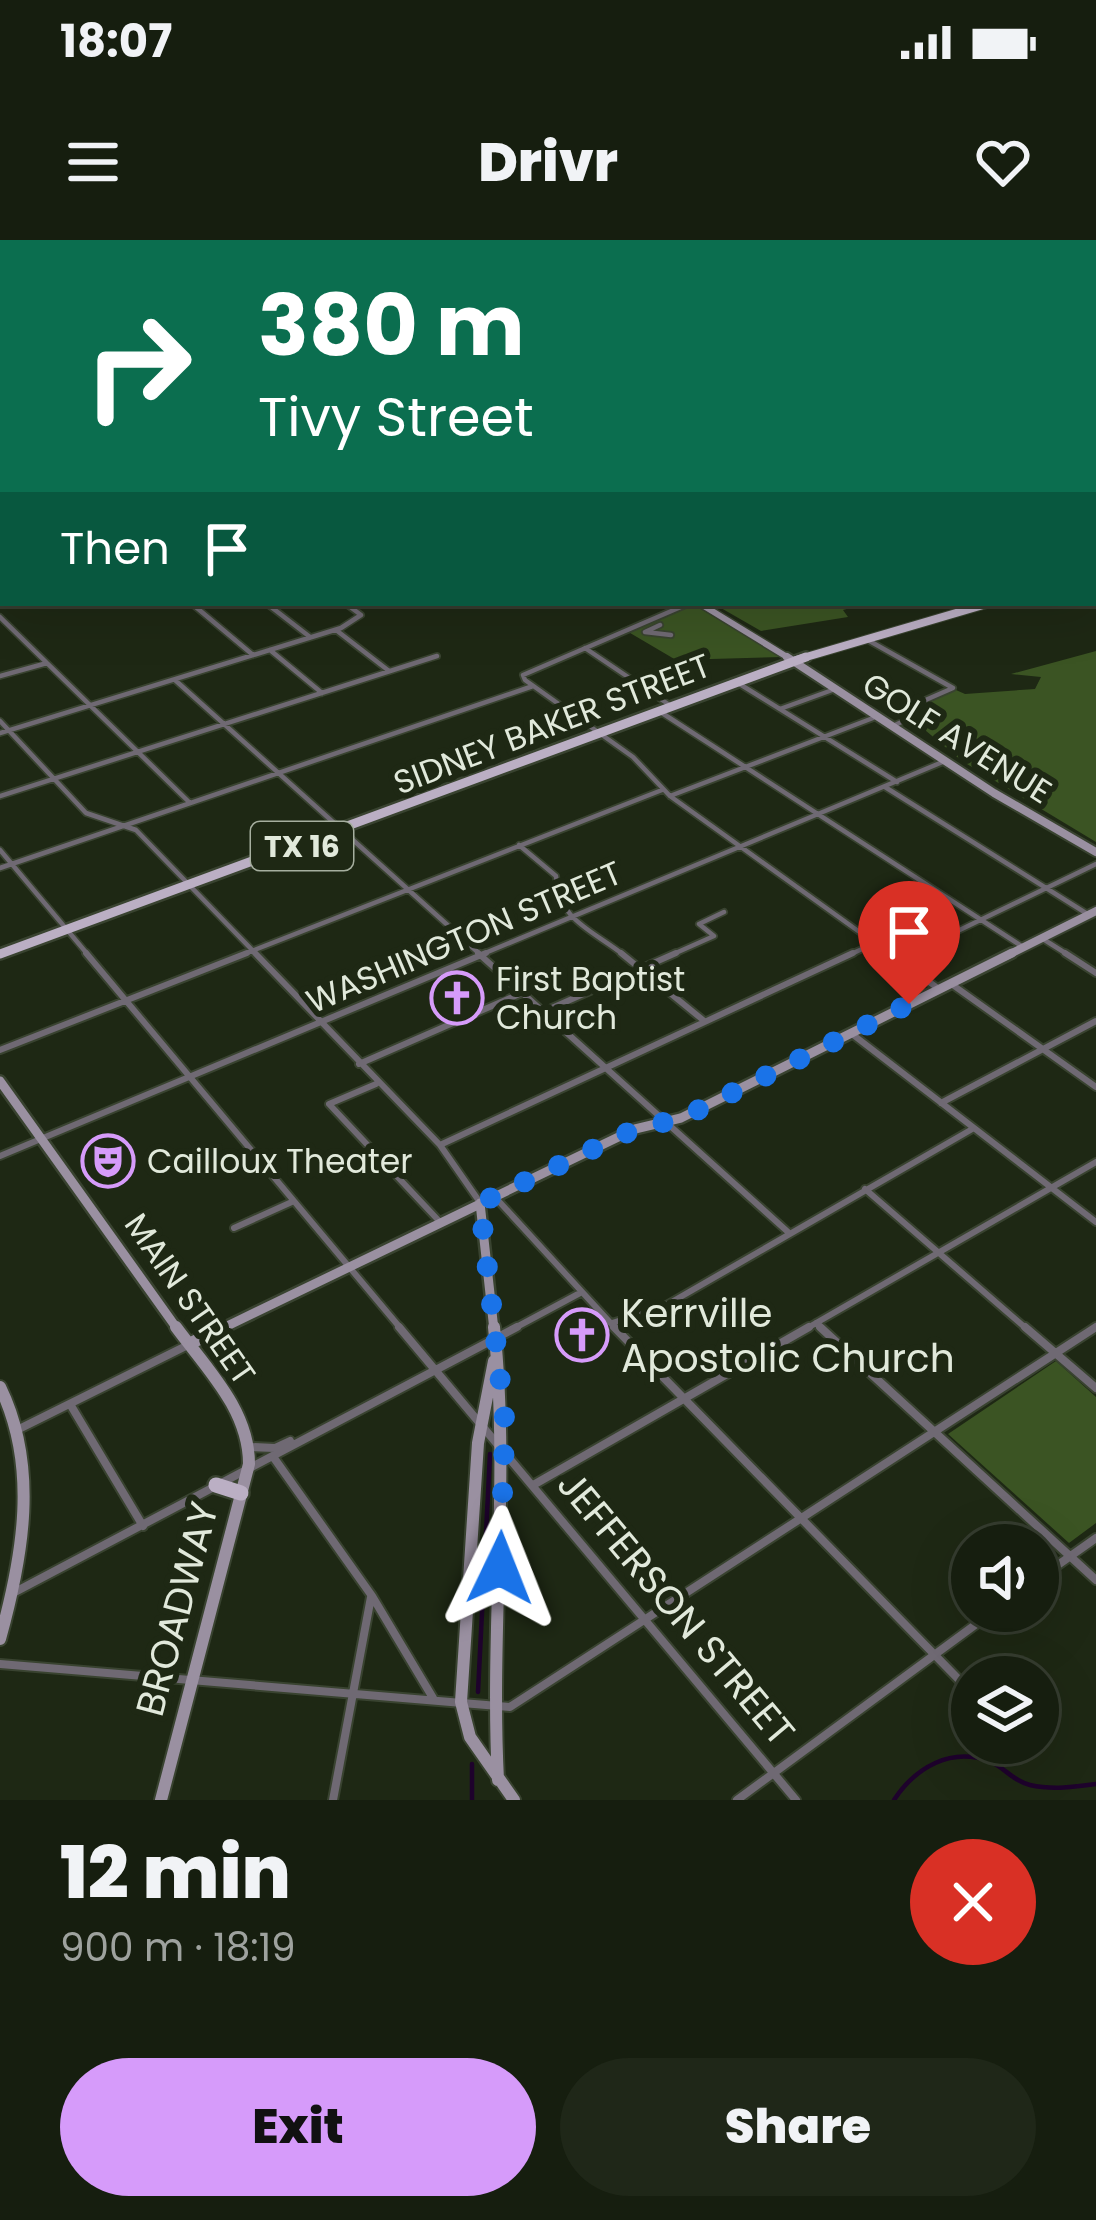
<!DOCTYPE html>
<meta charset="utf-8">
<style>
:root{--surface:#161e0f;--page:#1f2718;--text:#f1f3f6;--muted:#9ea29e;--line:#353c2f;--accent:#d69bfa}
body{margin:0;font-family:Poppins,sans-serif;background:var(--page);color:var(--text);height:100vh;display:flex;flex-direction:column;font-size:45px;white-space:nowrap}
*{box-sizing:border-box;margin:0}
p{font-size:39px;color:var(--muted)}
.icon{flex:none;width:66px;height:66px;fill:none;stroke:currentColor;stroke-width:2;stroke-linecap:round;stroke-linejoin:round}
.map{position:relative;height:1560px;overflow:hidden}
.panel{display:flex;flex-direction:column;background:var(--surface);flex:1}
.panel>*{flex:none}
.banner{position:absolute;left:0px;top:0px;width:1098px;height:366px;box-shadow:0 12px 48px #0002,0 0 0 3px var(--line);background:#0b6e4f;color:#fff;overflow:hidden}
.tools{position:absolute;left:951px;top:1284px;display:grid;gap:24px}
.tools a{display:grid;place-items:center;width:108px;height:108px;border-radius:50%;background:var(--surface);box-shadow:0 12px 48px #0002,0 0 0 3px var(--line);font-size:60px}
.pin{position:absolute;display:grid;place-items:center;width:102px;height:102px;color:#fff;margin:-123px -51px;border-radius:50% 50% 50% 0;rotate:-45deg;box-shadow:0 0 12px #0007}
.pin .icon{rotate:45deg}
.me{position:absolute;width:132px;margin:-66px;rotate:2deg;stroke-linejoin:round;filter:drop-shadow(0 0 9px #0008)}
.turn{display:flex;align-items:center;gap:42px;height:252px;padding:0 60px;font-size:54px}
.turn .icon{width:156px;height:156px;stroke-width:2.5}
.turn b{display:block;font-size:84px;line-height:102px}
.then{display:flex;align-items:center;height:114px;padding:0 60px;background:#0003;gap:24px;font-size:45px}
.round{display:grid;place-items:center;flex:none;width:126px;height:126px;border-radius:63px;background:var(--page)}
.overview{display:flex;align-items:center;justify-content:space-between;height:204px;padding:0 60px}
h1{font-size:72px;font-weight:800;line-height:90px}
.button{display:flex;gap:24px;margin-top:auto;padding:24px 60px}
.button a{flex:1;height:138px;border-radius:72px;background:var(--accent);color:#111;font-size:48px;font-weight:800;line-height:138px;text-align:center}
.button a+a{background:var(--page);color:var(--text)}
.status{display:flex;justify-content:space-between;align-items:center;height:84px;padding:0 60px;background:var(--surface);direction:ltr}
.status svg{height:33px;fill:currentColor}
header{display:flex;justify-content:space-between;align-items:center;height:156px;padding:0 60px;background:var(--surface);font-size:54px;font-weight:800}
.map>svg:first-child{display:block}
</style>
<div class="status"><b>18:07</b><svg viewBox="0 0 49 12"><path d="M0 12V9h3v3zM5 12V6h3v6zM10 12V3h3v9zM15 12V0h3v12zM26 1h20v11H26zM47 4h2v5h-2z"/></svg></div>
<header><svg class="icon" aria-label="menu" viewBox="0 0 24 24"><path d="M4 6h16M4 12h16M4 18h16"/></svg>Drivr<svg class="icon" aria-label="heart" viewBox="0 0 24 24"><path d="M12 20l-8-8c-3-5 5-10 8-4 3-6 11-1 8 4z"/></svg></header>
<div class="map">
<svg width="1096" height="1560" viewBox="0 0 1096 1560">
<rect width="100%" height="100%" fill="#1e2814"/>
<!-- green -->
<path fill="#3b5423" d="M868,363L843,370L848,377L761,391L714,364Z
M694,365L782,417L676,420L625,390Z
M1096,411V602L962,521L913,480L925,473L927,461L956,450L965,454L1035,449L1041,437L1011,434Z
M1056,1121L1096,1157V1283L1069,1303L948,1194Z"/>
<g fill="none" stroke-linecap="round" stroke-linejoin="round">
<!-- stream -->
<path stroke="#1e022c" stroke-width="4.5" d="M478,1452L490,1214
M472,1524V1560
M894,1560C915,1528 951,1506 991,1522C1005,1528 1013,1541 1030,1545C1052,1550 1075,1547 1096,1544"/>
<!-- street-far3 casing -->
<g stroke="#394330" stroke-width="6">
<path id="street-far3" d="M443,3L450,0"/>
</g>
<!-- street-far2 casing -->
<g stroke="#394330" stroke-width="8">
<path id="street-far2" d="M191,363L253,415
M266,363L310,397
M690,363L523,435L525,440L633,517L670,556L893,716
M0,377L190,563
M660,385L645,392L671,395
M336,390L389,431
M866,399L953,448L921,462L916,475L893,486
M585,408L671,466
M270,410L322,453
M0,436L47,423
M175,440L482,716
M738,443L897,542
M780,469L835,449
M662,473L1023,707
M0,481L86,573L136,590L258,716
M0,493L341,388L361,375L345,363
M885,547L1089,675
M0,556L437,416
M670,556L873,478
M519,605L556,636C558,681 593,690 625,716
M0,610L89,716
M0,628L533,446
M1043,699L1070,716
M239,716L662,550
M478,716L945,521
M669,716L714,696L699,684L724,672
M847,716L875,703
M906,716L1096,624"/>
</g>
<!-- street-far1 casing -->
<g stroke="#394330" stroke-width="10">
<path id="street-far1" d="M86,713L402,1090
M255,713L440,905L479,961
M478,713L788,992
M621,713L703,780
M889,713L939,749
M1065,713L1096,733
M898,720L912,713
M950,743L1096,847
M545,771L676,713
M852,794L1096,982
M0,810L247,713
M359,824L524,752
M376,844L329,864L440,982
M941,863L1096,781
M440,905L853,713
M0,916L486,713
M865,949L1028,1090
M494,956L617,1090
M234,988L294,961
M612,1083L663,1067L974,888
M816,1083L823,1090
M511,1090L580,1053
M804,1090L1096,922
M1092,1090L1096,1087"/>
</g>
<!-- street casing -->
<g stroke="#394330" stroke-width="12">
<path id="street" d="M399,1087L796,1560
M614,1087L972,1453
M820,1087L1096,1340
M1025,1087L1096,1148
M70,1164L143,1286
M19,1189L188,1105
M251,1207L275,1208L290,1201
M274,1218L372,1356L433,1458
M535,1244L809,1087
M1038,1339L1096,1298
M15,1352L517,1087
M0,1424L510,1467L1096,1087
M333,1560L371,1357
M737,1560L994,1371"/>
</g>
<!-- secondary-far3 casing -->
<g stroke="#394330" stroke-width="9">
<path id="secondary-far3" d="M699,363L792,420"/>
</g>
<!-- secondary-far2 casing -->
<g stroke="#394330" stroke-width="12">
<path id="secondary-far2" d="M787,417L994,553L1096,612
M1006,716L1096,671"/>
</g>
<!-- secondary-far1 casing -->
<g stroke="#394330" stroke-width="14">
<path id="secondary-far1" d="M0,841L178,1090
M480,963L494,1090
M219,1090L635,889L681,878L1012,713"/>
</g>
<!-- secondary casing -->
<g stroke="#394330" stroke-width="16">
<path id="secondary" d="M494,1087C510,1238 490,1388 498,1540
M191,1103L225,1087
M494,1121L478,1203L461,1462L470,1497L514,1560
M0,1147C39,1227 23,1316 0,1399
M161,1560L249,1224C249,1170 207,1129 176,1087"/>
</g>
<!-- primary-far2 casing -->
<g stroke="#394330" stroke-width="10">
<path id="primary-far2" d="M796,420L990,363"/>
</g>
<!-- primary-far1 casing -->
<g stroke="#394330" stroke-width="14">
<path id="primary-far1" d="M0,714L806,417"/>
</g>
<!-- primary casing -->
<g stroke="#394330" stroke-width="20">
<path id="primary" d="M216,1245L241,1253"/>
</g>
<!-- highway casing -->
<g stroke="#394330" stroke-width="10">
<path id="highway" d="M1028,0L1058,3
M1068,0L1095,3"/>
</g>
<!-- street-far3 -->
<use href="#street-far3" stroke="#6f6973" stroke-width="3"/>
<!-- street-far2 -->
<use href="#street-far2" stroke="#6f6973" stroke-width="4.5"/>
<!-- street-far1 -->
<use href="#street-far1" stroke="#6f6973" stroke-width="6"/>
<!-- street -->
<use href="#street" stroke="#6f6973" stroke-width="8"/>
<!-- secondary-far3 -->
<use href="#secondary-far3" stroke="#9a90a1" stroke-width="6"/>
<!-- secondary-far2 -->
<use href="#secondary-far2" stroke="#9a90a1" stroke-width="8"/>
<!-- secondary-far1 -->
<use href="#secondary-far1" stroke="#9a90a1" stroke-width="9"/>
<!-- secondary -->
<use href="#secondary" stroke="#9a90a1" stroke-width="12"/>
<!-- primary-far2 -->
<use href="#primary-far2" stroke="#bbafc4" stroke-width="8"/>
<!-- primary-far1 -->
<use href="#primary-far1" stroke="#bbafc4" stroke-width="9"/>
<!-- primary -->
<use href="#primary" stroke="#bbafc4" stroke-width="15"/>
<!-- highway -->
<use href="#highway" stroke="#dacae4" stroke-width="8"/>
</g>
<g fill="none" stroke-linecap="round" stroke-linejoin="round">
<!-- route -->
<path stroke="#1a73e8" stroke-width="21" stroke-dasharray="0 37.8" d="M500,1328L505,1182L480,963L635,889L682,878L909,764"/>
</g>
<!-- icons -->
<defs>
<g id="church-ring" transform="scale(2.7)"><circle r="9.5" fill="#1e2814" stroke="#d69bfa" stroke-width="1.5"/><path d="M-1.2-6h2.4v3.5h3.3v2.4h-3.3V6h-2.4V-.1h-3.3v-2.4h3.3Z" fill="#d69bfa"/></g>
<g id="theatre-ring" transform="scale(2.7)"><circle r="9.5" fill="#1e2814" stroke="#d69bfa" stroke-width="1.5"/><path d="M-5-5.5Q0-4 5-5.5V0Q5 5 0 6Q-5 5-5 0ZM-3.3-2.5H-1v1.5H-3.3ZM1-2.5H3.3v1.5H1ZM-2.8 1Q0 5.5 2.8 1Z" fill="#d69bfa"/></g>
</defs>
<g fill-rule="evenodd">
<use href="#church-ring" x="457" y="758"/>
<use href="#theatre-ring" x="108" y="921"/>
<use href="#church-ring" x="582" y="1095"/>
</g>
<g text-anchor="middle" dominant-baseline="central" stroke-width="12" stroke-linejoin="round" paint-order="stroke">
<!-- shield labels -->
<rect fill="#1e2814" stroke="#a6af9f" stroke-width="3" x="251" y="582" width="102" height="48" rx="9"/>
<g font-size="30" font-weight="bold" fill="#e1e9db">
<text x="302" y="606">TX 16</text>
</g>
<!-- street labels -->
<g font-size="33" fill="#e1e9db" stroke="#1e2814">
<text transform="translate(552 484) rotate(-21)">SIDNEY BAKER STREET</text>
<text transform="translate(957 498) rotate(32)">GOLF AVENUE</text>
<text transform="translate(464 697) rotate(-23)">WASHINGTON STREET</text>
<text transform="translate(190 1059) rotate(55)">MAIN STREET</text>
</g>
<!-- poi labels -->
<g font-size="33" fill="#e1e9db" stroke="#1e2814" text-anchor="start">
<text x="496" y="739">First Baptist<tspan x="496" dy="38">Church</tspan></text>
<text x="147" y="921">Cailloux Theater</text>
</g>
<!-- near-poi labels -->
<g font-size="39" fill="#e1e9db" stroke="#1e2814" text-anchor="start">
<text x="621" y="1073">Kerrville<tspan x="621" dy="45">Apostolic Church</tspan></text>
</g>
<!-- near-street labels -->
<g font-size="39" fill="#e1e9db" stroke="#1e2814">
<text transform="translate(676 1368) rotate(50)">JEFFERSON STREET</text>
<text transform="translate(177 1369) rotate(-75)">BROADWAY</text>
</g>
</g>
</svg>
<div class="tools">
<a><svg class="icon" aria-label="sound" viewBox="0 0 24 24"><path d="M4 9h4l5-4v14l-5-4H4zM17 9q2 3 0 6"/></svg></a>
<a><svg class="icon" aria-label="layers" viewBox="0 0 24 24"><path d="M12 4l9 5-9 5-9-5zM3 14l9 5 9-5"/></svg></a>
</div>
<div class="pin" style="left:909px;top:764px;background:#d93025"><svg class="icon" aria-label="arrive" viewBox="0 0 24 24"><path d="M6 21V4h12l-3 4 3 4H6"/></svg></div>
<svg class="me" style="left:500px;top:1328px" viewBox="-20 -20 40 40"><path d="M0-17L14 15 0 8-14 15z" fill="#1a73e8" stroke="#fff" stroke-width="4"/></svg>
<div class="banner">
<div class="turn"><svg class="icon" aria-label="right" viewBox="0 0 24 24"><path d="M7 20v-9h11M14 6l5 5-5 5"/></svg><div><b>380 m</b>Tivy Street</div></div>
<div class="then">Then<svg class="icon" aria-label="arrive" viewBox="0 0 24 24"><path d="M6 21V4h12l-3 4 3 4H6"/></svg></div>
</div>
</div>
<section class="panel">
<div class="overview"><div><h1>12 min</h1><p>900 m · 18:19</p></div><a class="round" style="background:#d93025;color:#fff"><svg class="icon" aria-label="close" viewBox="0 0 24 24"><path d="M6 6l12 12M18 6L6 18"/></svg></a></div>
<div class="button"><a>Exit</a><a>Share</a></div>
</section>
